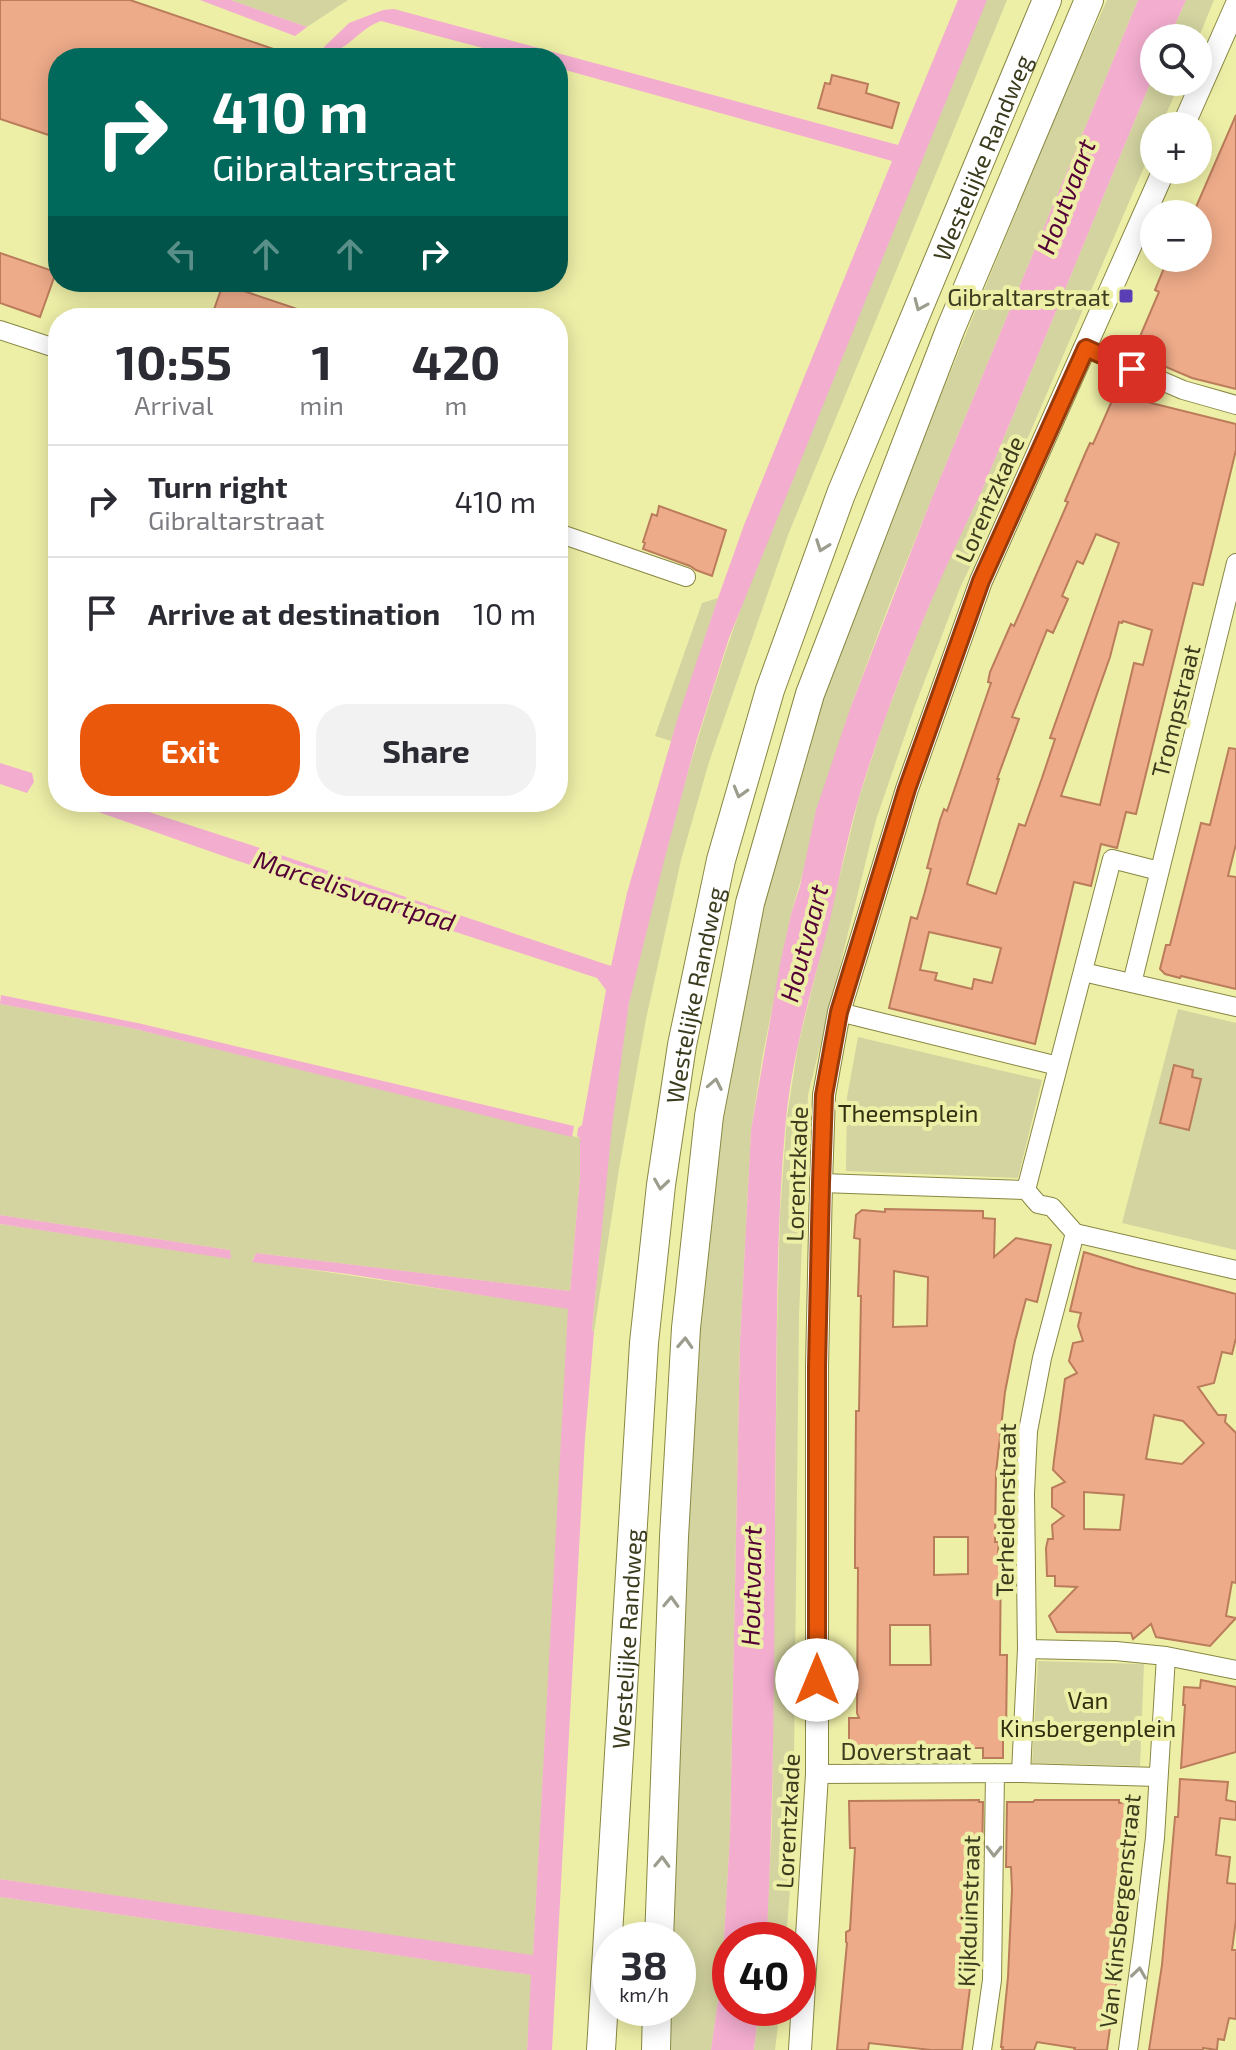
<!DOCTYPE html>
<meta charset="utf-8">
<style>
:root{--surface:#fff;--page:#f2f2f3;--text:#2b2b33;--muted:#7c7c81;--line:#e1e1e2;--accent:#ea580c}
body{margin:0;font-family:"Exo 2",sans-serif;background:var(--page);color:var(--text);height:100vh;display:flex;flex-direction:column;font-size:30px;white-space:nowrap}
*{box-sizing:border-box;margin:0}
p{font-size:26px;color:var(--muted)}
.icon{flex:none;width:44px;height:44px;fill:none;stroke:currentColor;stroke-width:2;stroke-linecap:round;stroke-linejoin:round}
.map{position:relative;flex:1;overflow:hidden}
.drawer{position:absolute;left:48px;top:308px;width:520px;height:504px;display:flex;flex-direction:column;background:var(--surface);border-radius:32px;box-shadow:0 4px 20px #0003}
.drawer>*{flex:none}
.top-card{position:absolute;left:48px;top:48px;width:520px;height:244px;border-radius:32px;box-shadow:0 4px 20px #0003;background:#00695c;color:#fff;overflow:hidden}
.controls{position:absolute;left:1140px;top:24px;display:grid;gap:16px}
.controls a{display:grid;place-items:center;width:72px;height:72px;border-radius:50%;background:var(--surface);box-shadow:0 4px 20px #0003;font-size:40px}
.speed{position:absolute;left:592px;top:1922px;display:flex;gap:16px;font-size:40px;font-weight:700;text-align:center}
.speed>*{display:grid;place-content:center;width:104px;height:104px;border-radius:50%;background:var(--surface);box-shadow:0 4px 20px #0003;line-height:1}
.speed small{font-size:20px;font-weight:400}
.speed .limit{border:12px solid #d22;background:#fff;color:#111}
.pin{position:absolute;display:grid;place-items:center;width:68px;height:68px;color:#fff;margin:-34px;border-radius:16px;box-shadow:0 4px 12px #0006}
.me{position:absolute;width:88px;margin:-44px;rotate:0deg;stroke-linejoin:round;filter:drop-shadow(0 0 6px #0008)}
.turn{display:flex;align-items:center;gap:28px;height:168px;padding:0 32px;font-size:36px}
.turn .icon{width:104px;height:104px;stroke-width:2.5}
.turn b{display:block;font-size:56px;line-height:68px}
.lanes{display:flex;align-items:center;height:76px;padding:0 32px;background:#0003;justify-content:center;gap:40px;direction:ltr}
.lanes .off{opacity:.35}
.eta{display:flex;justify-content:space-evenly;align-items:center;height:136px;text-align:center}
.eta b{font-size:48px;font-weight:700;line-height:56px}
.action{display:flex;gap:16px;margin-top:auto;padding:16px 32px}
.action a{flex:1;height:92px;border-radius:32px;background:var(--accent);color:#fff;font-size:32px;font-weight:700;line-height:92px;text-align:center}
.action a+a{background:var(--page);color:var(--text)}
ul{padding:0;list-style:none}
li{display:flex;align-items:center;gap:24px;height:112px;padding:0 32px;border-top:2px solid var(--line)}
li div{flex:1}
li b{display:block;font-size:30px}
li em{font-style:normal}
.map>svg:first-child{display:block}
</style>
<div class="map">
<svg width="1236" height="2050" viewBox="0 0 1236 2050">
<rect width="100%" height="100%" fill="#eeefa7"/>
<!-- green -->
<path fill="#d3d4a0" d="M231,0H348L307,27Z
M986,0H1007L788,535L709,762L681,860L646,1019L619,1169L594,1332L592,1330C603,1222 609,1111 629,1004C641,942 658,881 674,821C698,737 723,654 754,572Z
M1107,0H1138L931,500L889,605L851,706L791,914L763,1054L751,1130L740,1341L730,1834L722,1972L711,2050H669L670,2008H678V1940H672L692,1371L727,1059L782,830L844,632L1061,102Z
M1186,0H1214L1198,39L1169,38Z
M1154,74V82H1180L1161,126H1154V144L995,514L960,588L915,706L876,820L808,1095L799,1316L793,1852L786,1940H766L772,1825L777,1333L780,1213L787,1116L798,1046L859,798L884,721L916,637L952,551L981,493Z
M718,598L671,741L655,736L702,603Z
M0,1004L131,1028L580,1138V1176L570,1291L256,1253L252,1261L569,1308L533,1956L0,1879V1224L230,1258V1250L0,1215Z
M1178,1009L1236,1023V1250L1122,1223Z
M858,1037L1042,1080L1018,1178L846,1171L847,1097Z
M1038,1661L1144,1664L1140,1766L1032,1763Z
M0,1897L532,1975L527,2050H0Z
M759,2008H780L775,2050H754Z"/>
<!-- water -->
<path fill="#f3adcf" d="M200,0H231L307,27L295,36Z
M958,0H987L729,638L697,739L665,857L629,1003L612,1126L592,1330L594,1332L585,1438L552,2050H527L531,1975L0,1897V1879L533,1955L568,1309L348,1274L252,1262L256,1253L570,1291L580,1176V1138L577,1136L578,1128L582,1125L606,990L597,978L229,858L70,802H118L251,845L611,966L627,893L678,717L718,598L744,525L892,161L558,68V58H520L381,21C360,28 348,50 326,55L324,47L349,23L383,10L394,9L898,145Z
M1138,0H1186L1169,38H1154V74L981,493C933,590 892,691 860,794C847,837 839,881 829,924C812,988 793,1052 786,1118C777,1214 777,1311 776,1406C774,1581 776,1756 767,1931L766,1940H730V2008H759L754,2050H711L722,1972L730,1834L740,1341L751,1130L780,964L791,914L800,886L816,810L851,706L931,500Z
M0,763L32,773L34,782L27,793L0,784Z
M1,995L142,1024L574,1126L572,1137L131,1028L0,1004Z
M0,1215L230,1250L231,1259L0,1224Z"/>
<!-- building -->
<path fill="#edab89" stroke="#ba7c5b" stroke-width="2" fill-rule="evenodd" d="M0,0H130L291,55V58H58V138L0,119Z
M832,75L868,84L866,93L899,103L892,128L818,108L825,83L830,84Z
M1236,115V389L1192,378L1133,353L1159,292L1155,290L1168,258H1198V214H1193Z
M0,253L56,272L40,317L0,303Z
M223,284L315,315V318H211Z
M1115,394L1236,424V450L1203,585L1193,583L1136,814L1126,812L1117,848L1101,844L1091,886L1074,882L1035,1044L889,1008L911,917L917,919L924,895L931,869L927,868L940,820L944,809L947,811L991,683L988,682L990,672L1011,624L1014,626L1068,502L1065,501L1085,454L1090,443L1093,444ZM1096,534L1119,543L1050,738L1055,739L1042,778L1025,826L1019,824L996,894L967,884L999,779H997L1019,719L1012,717L1047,630L1053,633L1068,599L1062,596L1077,561L1083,564ZM1123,621L1152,630L1143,665L1134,663L1100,805L1061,796L1110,657L1119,622L1122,623ZM929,932L1001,948L992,983L974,979L972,989L935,980L937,973L920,970Z
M659,506L726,530L712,576L696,570L690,566L643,549L645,543L643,542L652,514L657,516Z
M1229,748L1236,749V844L1228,876L1236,877V989L1181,976L1180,978L1165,974L1160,969L1166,945H1170L1171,941L1201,823L1210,825Z
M1174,1065L1193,1070L1192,1077L1201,1079L1189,1130L1160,1123Z
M885,1209L983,1211V1218L995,1219L994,1257L1016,1238L1051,1245L1037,1302L1026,1299L1015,1341L1005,1392L996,1473L995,1542H999L998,1552L1001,1553L1000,1655H1007L1006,1739H1003V1758H983V1748H849V1718H859L857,1713L858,1568H855V1547L856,1411H859L861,1296H858L860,1239L854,1238L856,1215L862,1210L885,1212ZM894,1271L928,1277L927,1326L893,1327ZM934,1537H968V1574L934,1575ZM890,1625H930L931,1665H890Z
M1084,1252L1136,1268L1236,1294V1338L1232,1354L1222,1352L1214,1383L1198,1387L1218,1415H1226L1225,1422L1236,1433V1583L1232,1582L1226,1616L1236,1618L1210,1646L1156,1637L1151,1624L1133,1639L1131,1633L1057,1632L1049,1616L1077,1587L1055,1586V1576H1047L1046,1548L1048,1539H1053L1052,1525L1064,1516L1052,1507V1488L1065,1482L1053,1470L1054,1460L1065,1379L1077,1373L1069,1361L1073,1343L1083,1341L1078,1326L1081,1313L1070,1311ZM1154,1415L1183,1421L1204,1443L1182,1464L1146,1459ZM1084,1492L1124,1495L1120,1530L1084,1529Z
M1201,1680L1236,1687V1752L1181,1768L1185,1705H1183L1184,1687L1200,1688Z
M1180,1779L1228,1782L1226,1800L1236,1802V1820L1220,1818L1216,1855L1230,1857L1227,1883L1236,1884V1920L1232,1950H1236V2019L1229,2018L1224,2040L1218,2039L1217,2050L1203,2048V2050H1149L1162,1965L1175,1817H1178Z
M979,1800V1802H983L982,1868H974L970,1988L962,2050H931L869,2043L868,2050H837L847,1943L846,1942V1932L850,1930L855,1848H850L849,1801Z
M1035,1800H1119V1803L1138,1802V1833L1135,1865L1130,1864L1121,1947L1107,2050H1074L1075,2048L1037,2042L1034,2050H1002L1003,2047H1001L1008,1977L1012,1890L1011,1867H1006L1007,1802H1033Z"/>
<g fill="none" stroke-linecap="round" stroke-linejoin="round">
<!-- minor casing -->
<g stroke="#888743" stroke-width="20">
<path id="minor" d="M0,330L58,349
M1086,348L1183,390L1236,405
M558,533L686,577
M1083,972L1236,1007
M1132,983L1236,563
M839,1012L1058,1066
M821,1183L1026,1190L1038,1204L1052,1207L1075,1233L1236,1270
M1026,1190L1112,859L1159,871
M1027,1649L1116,1651L1166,1656L1236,1670
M1021,1773L1027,1649L1025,1493L1028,1431L1042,1358L1075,1233
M817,1774L1021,1773L1158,1777
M982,2050L992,1980L995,1773
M1128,2050L1143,1940L1155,1838L1166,1656"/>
</g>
<!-- tertiary casing -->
<g stroke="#888743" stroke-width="24">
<path id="tertiary" d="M1183,126L1236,6
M800,2050L817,1774V1367L821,1183L824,1095L839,1012L907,789L981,581L1164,170"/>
</g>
<!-- primary casing -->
<g stroke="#888743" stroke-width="30">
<g id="primary">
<path d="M659,1940L674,1537L686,1328L709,1116L750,903L810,694L950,330L1089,0"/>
<path id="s1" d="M601,2050L644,1343L661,1185L682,1045L721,860L770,690L841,494L1047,0"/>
<path d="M656,2050L657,2008"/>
</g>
</g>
<!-- minor -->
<use href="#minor" stroke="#fff" stroke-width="18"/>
<!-- tertiary -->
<use href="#tertiary" stroke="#fff" stroke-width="22"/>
<!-- primary -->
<use href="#primary" stroke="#fff" stroke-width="28"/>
</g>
<!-- one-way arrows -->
<defs><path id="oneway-chevron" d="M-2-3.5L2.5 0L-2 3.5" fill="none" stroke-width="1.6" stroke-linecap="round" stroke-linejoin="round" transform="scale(2)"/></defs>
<g stroke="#9d9d8e">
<use href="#oneway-chevron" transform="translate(920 305) rotate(113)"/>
<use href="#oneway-chevron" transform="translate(822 546) rotate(110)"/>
<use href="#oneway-chevron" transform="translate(740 792) rotate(106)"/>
<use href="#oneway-chevron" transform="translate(715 1084) rotate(-79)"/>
<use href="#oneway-chevron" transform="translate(661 1184) rotate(98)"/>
<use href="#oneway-chevron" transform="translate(685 1343) rotate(-87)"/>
<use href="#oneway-chevron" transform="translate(671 1602) rotate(-88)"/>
<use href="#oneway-chevron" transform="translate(994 1851) rotate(91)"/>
<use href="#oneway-chevron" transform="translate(662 1862) rotate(-88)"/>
<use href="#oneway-chevron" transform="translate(1139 1973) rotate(-82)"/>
</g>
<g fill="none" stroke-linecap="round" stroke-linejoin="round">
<!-- route casing -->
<g stroke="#983908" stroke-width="20">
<path id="route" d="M817,1680V1367L821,1183L824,1095L839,1012L907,789L981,581L1086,348L1132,369"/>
</g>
<!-- route -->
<use href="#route" stroke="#ea580c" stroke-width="14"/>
</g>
<!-- markers -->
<rect fill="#5a3eb6" stroke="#eeefa7" stroke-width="3" x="1118" y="288" width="16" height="16" rx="4"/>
<g text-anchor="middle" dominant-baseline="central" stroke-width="8" stroke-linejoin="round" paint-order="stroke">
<!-- street labels -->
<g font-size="24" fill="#3b3b1e" stroke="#eeefa7">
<text stroke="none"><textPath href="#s1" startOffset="1948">Westelijke Randweg</textPath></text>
<text transform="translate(989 499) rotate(-66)">Lorentzkade</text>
<text transform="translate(1175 711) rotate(-76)">Trompstraat</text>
<text stroke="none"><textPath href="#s1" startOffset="1060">Westelijke Randweg</textPath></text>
<text transform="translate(796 1174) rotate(-88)">Lorentzkade</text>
<text transform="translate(1005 1510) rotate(-89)">Terheidenstraat</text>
<text stroke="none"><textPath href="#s1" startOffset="412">Westelijke Randweg</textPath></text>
<text x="906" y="1750">Doverstraat</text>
<text transform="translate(787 1821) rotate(-87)">Lorentzkade</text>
<text transform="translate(968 1911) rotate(-88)">Kijkduinstraat</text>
<text transform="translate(1119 1911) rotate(-84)">Van Kinsbergenstraat</text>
</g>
<!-- poi labels -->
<g font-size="24" fill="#3b3b1e" stroke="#eeefa7" text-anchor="end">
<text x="1110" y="296">Gibraltarstraat</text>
</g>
<!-- park labels -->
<g font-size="24" fill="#302f10" stroke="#eeefa7">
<text x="908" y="1112">Theemsplein</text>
<text x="1088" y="1699">Van<tspan x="1088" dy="28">Kinsbergenplein</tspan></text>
</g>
<!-- water labels -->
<g font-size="26" font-style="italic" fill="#540137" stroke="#eeefa7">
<text transform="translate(1065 196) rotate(-69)">Houtvaart</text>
<text transform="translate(355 890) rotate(18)">Marcelisvaartpad</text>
<text transform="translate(803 943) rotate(-75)">Houtvaart</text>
<text transform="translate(750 1586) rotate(-89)">Houtvaart</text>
</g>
</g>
</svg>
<div class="controls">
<a><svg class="icon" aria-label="search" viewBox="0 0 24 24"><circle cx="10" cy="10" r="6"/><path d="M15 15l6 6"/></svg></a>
<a>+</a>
<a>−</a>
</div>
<div class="speed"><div>38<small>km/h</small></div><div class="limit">40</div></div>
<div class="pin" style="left:1132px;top:369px;background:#d93025"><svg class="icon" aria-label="arrive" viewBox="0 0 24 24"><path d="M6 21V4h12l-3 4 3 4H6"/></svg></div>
<svg class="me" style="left:817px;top:1680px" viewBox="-20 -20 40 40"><circle r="19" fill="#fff"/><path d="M0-13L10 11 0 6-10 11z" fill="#ea580c"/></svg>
<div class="top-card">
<div class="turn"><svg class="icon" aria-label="right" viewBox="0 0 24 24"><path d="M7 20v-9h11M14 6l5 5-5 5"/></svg><div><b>410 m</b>Gibraltarstraat</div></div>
<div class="lanes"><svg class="icon off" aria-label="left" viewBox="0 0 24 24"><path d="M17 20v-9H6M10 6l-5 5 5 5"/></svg><svg class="icon off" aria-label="ahead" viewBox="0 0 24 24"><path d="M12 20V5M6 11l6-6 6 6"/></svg><svg class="icon off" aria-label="ahead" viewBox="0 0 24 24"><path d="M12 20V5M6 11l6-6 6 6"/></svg><svg class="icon" aria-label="right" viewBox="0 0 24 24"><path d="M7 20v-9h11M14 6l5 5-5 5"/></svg></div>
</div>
<section class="drawer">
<div class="eta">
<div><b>10:55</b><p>Arrival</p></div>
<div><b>1</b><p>min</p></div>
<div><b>420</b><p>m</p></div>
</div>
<ul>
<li><svg class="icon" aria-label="right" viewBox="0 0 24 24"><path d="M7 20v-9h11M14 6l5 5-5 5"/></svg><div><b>Turn right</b><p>Gibraltarstraat</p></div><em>410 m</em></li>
<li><svg class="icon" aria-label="arrive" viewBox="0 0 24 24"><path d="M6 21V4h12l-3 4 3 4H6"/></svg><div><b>Arrive at destination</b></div><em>10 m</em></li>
</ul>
<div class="action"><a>Exit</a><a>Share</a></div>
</section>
</div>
